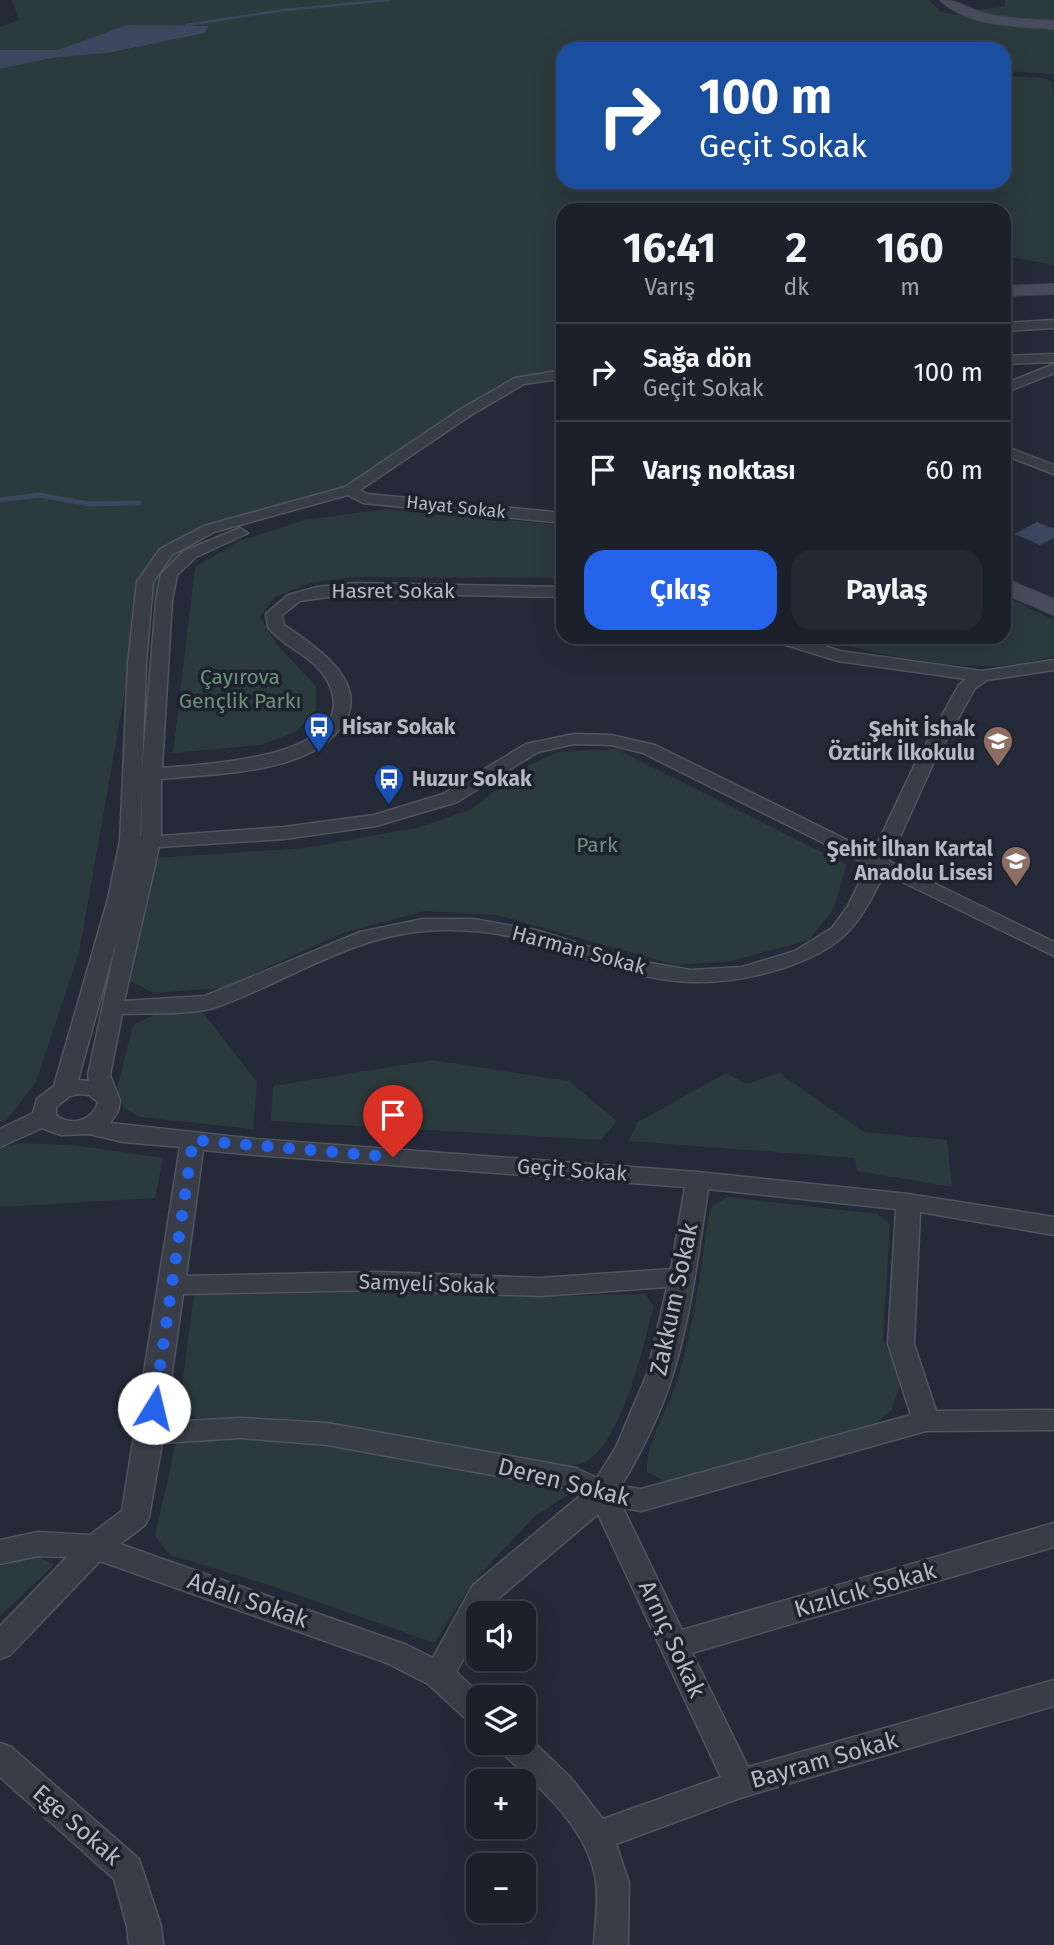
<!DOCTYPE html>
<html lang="tr">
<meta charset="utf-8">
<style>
:root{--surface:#1c202a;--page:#252832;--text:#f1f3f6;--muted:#a0a3a8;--line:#3a3e47;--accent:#2563eb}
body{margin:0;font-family:"Fira Sans",sans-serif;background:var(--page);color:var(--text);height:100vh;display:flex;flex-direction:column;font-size:26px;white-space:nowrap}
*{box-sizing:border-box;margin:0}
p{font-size:23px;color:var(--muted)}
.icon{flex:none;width:38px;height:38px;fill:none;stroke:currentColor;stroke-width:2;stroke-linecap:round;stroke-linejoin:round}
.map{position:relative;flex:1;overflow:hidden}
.panel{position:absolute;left:556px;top:203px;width:455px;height:441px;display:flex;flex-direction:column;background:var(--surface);border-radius:21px;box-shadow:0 7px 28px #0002,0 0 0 2px var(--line)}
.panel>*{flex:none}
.hud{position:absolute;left:556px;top:42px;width:455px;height:147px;border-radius:21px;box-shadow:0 7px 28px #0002,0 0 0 2px var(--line);background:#1a4fa0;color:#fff;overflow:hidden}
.tools{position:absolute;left:466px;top:1601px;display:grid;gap:14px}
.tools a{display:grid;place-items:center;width:70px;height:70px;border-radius:14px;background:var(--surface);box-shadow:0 7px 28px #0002,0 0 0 2px var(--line);font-size:35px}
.pin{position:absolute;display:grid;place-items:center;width:60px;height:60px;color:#fff;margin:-72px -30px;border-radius:50% 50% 50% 0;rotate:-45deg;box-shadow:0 0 7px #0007}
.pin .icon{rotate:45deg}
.me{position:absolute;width:77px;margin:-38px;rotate:9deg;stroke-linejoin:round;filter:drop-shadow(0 0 5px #0008)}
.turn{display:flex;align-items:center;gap:24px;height:147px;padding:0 28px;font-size:32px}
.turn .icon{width:91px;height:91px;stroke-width:2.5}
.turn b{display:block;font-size:49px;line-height:60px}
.eta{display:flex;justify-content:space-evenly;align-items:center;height:119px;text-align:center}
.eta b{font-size:42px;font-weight:700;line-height:49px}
.action{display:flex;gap:14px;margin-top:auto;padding:14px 28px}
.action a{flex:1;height:80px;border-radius:21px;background:var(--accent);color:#fff;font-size:28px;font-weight:700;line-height:80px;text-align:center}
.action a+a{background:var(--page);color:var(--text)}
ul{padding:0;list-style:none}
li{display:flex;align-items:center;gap:21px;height:98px;padding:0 28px;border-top:2px solid var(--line)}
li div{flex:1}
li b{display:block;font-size:26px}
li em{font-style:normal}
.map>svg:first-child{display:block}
</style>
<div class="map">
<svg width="1054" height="1945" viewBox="0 0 1054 1945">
<rect width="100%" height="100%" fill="#252a38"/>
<!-- green -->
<path fill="#2b3a3d" d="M12,0H929L941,12L1002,23L1054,28V74L1005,71L1004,49H564V182H1004L1005,76L1043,78L1052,81L1054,105V265L1005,256L1004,210H564L563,374L518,382L347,492L194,539L136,628L79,953L36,1082L6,1121L0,1122V69L52,58L108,53L205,33L209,27L110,31L57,50H0V27L19,20Z
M1005,0H1054V20L992,15L974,10L1004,7Z
M385,509L563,525V578L352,577L311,583L275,597L260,617L278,646L316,686V710L296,732L260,745L173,753L195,567L239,541L305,520Z
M1005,596L1054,620V656C1038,659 1022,664 1006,665C953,670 869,654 819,637H1004Z
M616,749L847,865L833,910L809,940L732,961L676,965L497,915L425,911L343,933L221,988L154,993L130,981L156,858L305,848L420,827L472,809L523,768L558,752Z
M201,1010L257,1082L253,1129L140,1117L124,1108L116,1093L133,1025L156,1014Z
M432,1060L569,1081L617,1121L601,1140L271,1121L273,1086Z
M726,1073L746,1084L779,1073L864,1132L947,1140L952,1187L857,1171L855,1158L629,1141L638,1122Z
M20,1143L73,1145L163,1158L155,1198L0,1207V1148Z
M727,1197L877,1214L890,1224L883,1340L901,1379L892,1410L875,1424L667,1482L647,1472C647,1441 665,1415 675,1386C694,1331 701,1266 710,1208Z
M375,1289L532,1297L645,1294L654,1306C643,1346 623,1442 585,1462C576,1467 562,1466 552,1467L333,1423L245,1417L197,1418L179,1408L194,1295L207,1291Z
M244,1435L331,1442L559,1485L568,1495L535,1516L472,1583L435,1643L275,1587L170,1555L155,1536L176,1442Z
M36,1555L54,1565L0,1616V1566Z"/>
<!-- water -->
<path fill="#3c465f" d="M127,25L209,26L205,33L108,53L52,58L0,69V50H57Z
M1037,522L1054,529V538L1040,545L1014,534Z"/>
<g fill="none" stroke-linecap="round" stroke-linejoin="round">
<!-- stream-far1 -->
<path stroke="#3c465f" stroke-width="2.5" d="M186,25L284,10L389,0"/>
<!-- stream -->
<path stroke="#3c465f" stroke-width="5" d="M0,500L39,495L90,504L139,503"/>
<!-- street casing -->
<g stroke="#505560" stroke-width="3">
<path id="street" d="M1054,320V328L1004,331V323Z
M1054,354V362L1004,364V356Z
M1054,364V373L1004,393V384Z
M564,370V378L524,384L471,415L360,490L367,494L564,513V523L363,503L348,495L214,532L172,555L153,582L146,664L142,770L156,601L161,574L184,551L235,530L240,528L248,533L196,557L177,575L172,601L162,768C202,764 370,759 327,680C314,656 284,648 268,627L266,614L288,595L317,587L356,583L564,587V597L356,593L300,601L282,615L284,625C315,646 374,684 341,727C326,747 306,756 283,763C244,774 202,775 161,779V836L284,827L374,815L443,794L526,744L574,734L611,735L655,745L873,853L915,764L959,685L966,679L838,661L773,641L771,637H796L840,651L982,671L1054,660V670L987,680L975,688L933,764L889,861L1054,942V956L884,873C858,929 840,950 780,969C751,978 723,983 692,982C637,981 586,957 534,942C499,932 460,928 424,931C350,937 285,983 216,1007C194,1015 147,1013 122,1014L110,1075L120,1101L118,1111L110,1123L256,1139L698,1172L908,1194L1054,1217V1235L920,1212L914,1344L936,1411L1054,1410V1430L926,1431L641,1511L623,1508L682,1630L1054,1523V1547L692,1653L748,1767L1054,1680V1706L740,1798L616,1844L629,1883L628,1945H594C595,1924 599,1902 596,1881C588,1827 539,1787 502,1753L498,1743H523L524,1733L570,1777L603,1819L721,1777L598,1514L493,1603L487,1614H478V1632L456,1672L485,1698H478V1723L467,1720L428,1684L387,1663L100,1561L10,1655L0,1659V1626L67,1557L38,1556L0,1564V1540L38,1532L90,1535L122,1511L180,1147L123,1142L89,1134L61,1135L42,1128L0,1147V1129L33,1113L37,1099L54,1086L108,899L120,841L128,664L137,582L160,549L204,526L345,487L461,409L515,378ZM574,744L611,745L643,753L868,865L848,906L832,928L795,951L742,967L691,970L627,959L536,930L473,919H423L360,932L205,996L124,1001L159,847L284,839L376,826L457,802L538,752ZM142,781L141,836H140ZM117,939L88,1075L89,1081L78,1080ZM79,1094L89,1095L98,1102C93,1121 71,1127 56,1115V1107L70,1096ZM203,1150L256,1155L685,1187L671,1269L540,1278L380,1272L186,1276ZM708,1189L896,1209L888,1344L911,1415L641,1489L621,1486C642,1451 661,1413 673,1374C691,1315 699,1250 708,1189ZM667,1287L647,1374L616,1447L597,1478L576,1468L327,1423L241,1418L165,1422L183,1294L380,1290L540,1296ZM241,1438L327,1445L570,1489L581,1495L473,1585L433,1658L407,1645L120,1544L145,1525L149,1517L162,1443Z
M1004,446L1054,465V474L1004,455Z
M0,1743L11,1747L139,1859L161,1926L163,1945H129L127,1926L114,1879L0,1777Z"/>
</g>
<!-- secondary casing -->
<g stroke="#414651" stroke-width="2">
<path id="secondary" d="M940,0C958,0 970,10 987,14C1009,19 1032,19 1054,21V29C1018,26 967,27 940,0Z
M1054,284V294L1004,296V286Z
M1004,578L1054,599V615L1004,594Z"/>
</g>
<!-- street -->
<use href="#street" fill="#383d48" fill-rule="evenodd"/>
<!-- secondary -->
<use href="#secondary" fill="#474c5b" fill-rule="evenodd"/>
</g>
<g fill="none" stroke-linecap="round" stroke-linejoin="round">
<!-- route -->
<path stroke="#2563eb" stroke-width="12" stroke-dasharray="0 21.6" d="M154,1408L193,1140L393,1157"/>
</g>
<!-- icons -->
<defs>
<g id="bus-pin" transform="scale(1.575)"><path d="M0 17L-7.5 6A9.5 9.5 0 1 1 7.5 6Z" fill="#1a4fb4" stroke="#1d222d"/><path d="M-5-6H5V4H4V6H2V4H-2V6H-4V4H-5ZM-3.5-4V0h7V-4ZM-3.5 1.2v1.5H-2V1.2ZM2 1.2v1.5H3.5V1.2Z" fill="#fff"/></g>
<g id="school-pin" transform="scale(1.575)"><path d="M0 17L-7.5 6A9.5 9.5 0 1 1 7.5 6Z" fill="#8d6e63" stroke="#1d222d"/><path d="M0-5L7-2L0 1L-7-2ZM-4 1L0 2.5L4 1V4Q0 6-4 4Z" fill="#fff"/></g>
</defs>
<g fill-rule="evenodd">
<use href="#bus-pin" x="319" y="727"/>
<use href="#school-pin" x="998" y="741"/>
<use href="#bus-pin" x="389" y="779"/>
<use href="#school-pin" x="1016" y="861"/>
</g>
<g text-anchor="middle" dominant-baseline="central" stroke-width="7" stroke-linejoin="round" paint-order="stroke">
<!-- far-street labels -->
<g font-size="18" fill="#b3b8c4" stroke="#1d222d">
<text transform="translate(456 507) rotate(6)">Hayat Sokak</text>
</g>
<!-- street labels -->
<g font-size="21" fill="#b3b8c4" stroke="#1d222d">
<text x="393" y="591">Hasret Sokak</text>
<text transform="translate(579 950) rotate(15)">Harman Sokak</text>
<text transform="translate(572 1170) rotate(4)">Geçit Sokak</text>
<text transform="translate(427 1284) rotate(2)">Samyeli Sokak</text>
</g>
<!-- park labels -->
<g font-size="21" fill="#6d927a" stroke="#1d222d">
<text x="240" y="677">Çayırova<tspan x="240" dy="24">Gençlik Parkı</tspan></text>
<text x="597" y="845">Park</text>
</g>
<!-- poi labels -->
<g font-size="21" font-weight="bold" fill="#b3b8c4" stroke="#1d222d" text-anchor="start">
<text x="342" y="727">Hisar Sokak</text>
<text x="975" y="729" text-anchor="end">Şehit İshak<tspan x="975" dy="24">Öztürk İlkokulu</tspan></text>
<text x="412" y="779">Huzur Sokak</text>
<text x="993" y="849" text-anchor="end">Şehit İlhan Kartal<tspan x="993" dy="24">Anadolu Lisesi</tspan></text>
</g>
<!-- near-street labels -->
<g font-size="24" fill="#b3b8c4" stroke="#1d222d">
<text transform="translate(674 1299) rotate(-78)">Zakkum Sokak</text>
<text transform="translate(564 1482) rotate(14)">Deren Sokak</text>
<text transform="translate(865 1590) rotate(-16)">Kızılcık Sokak</text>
<text transform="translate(248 1600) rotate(19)">Adalı Sokak</text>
<text transform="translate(672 1639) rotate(65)">Arnıç Sokak</text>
<text transform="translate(824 1760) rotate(-16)">Bayram Sokak</text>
<text transform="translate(77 1825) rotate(41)">Ege Sokak</text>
</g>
</g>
</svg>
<div class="tools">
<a><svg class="icon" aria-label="sound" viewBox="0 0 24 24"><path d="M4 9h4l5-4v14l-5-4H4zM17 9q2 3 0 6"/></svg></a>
<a><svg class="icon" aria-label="layers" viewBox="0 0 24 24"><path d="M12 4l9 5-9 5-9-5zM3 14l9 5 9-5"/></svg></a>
<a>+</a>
<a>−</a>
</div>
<div class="pin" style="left:393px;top:1157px;background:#d93025"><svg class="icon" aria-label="arrive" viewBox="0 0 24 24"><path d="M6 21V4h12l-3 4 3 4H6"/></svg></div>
<svg class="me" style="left:154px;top:1408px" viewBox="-20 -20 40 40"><circle r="19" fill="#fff"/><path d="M0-13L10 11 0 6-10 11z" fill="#2563eb"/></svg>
<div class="hud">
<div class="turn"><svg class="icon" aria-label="right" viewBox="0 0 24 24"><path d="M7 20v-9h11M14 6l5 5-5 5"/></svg><div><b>100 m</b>Geçit Sokak</div></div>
</div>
<section class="panel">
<div class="eta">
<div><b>16:41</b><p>Varış</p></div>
<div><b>2</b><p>dk</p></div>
<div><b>160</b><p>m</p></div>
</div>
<ul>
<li><svg class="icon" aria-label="right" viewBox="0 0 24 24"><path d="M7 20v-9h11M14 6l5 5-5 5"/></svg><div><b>Sağa dön</b><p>Geçit Sokak</p></div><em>100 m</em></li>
<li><svg class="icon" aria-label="arrive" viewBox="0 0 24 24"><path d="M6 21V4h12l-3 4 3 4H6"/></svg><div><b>Varış noktası</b></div><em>60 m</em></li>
</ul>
<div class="action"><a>Çıkış</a><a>Paylaş</a></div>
</section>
</div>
